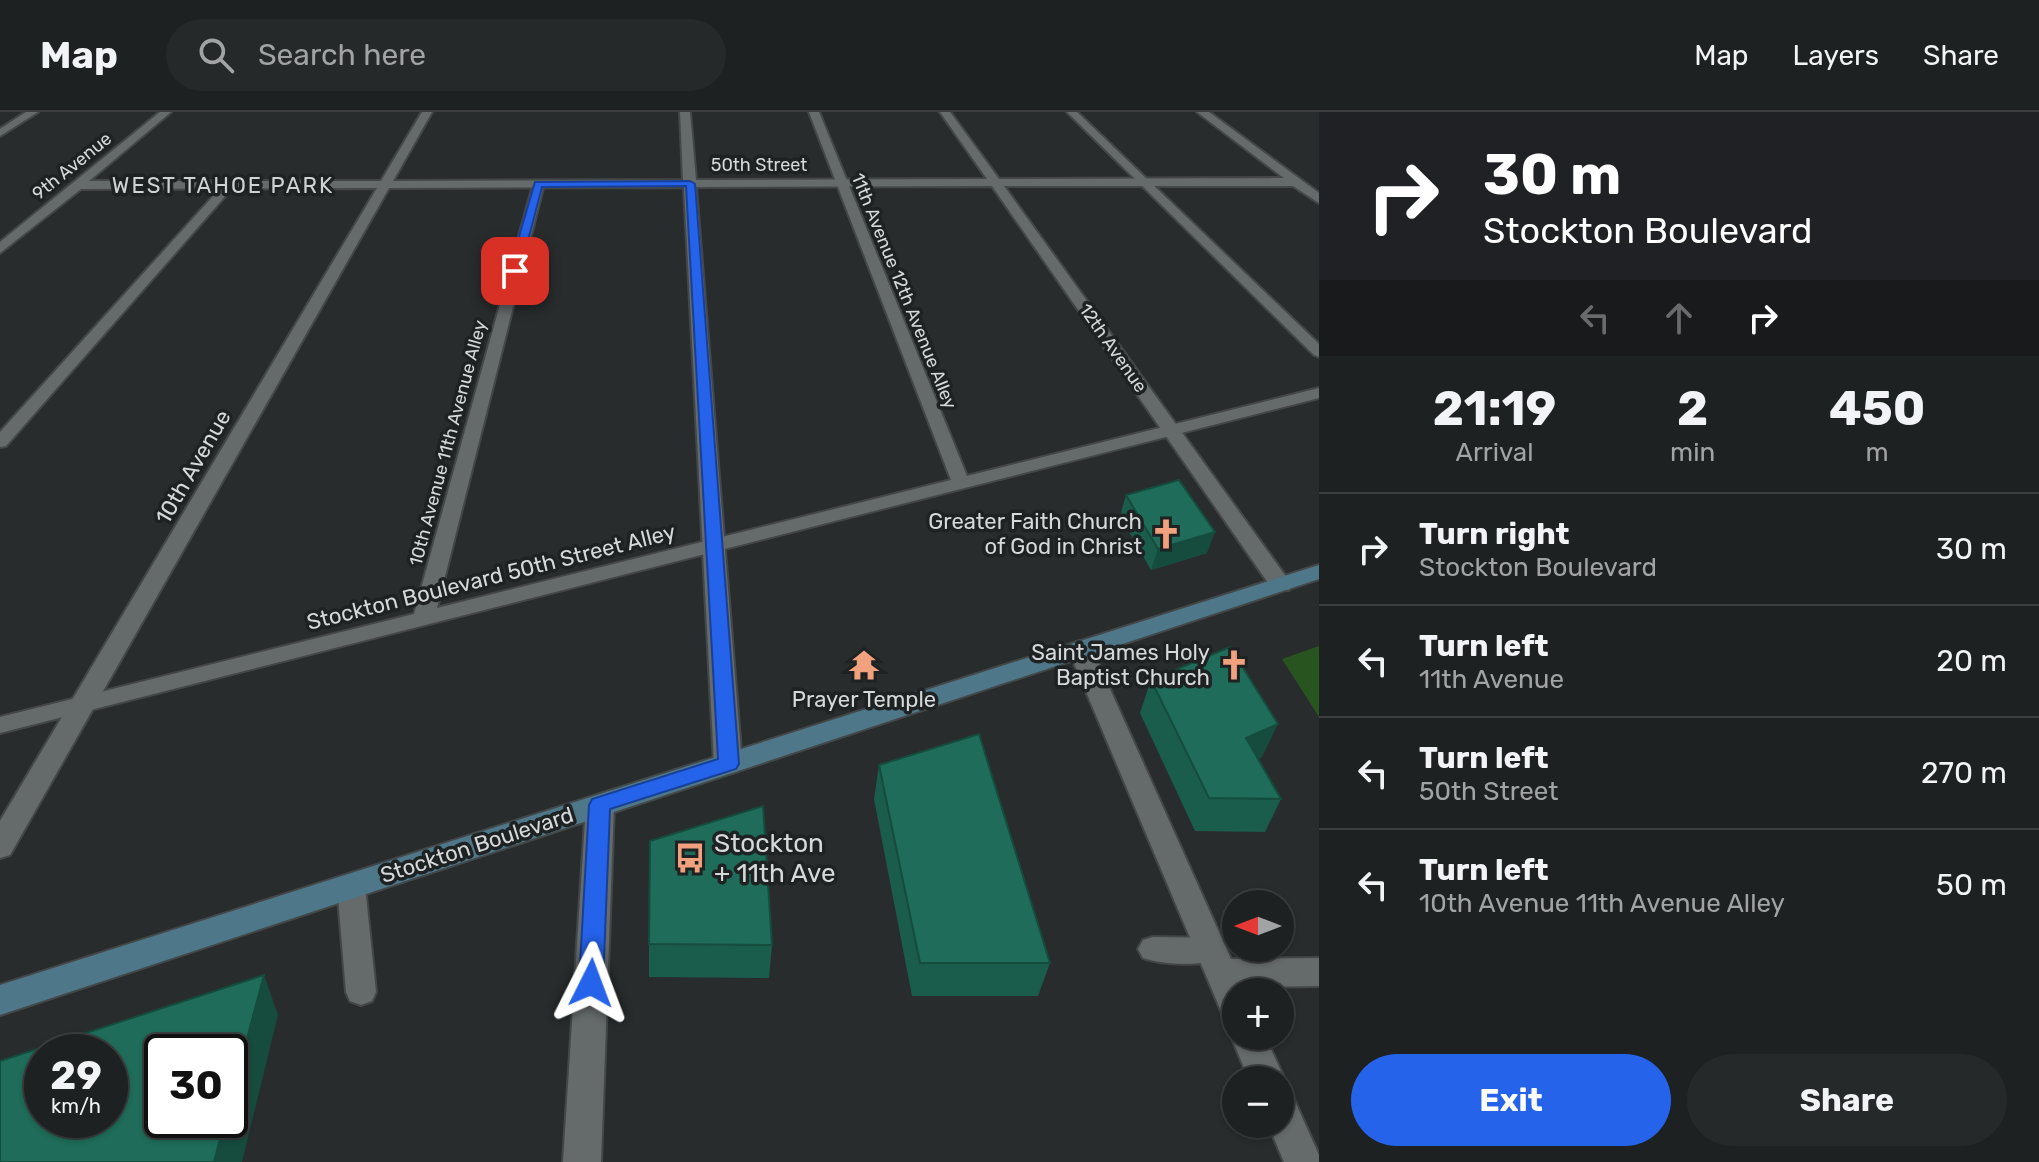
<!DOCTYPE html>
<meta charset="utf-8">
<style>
:root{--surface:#1e2121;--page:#26292a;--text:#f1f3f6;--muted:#a1a3a5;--line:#3c3e3f;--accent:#2563eb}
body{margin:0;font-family:Rubik,sans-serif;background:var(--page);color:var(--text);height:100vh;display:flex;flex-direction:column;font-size:30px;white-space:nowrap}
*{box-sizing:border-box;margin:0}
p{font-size:26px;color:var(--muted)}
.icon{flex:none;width:44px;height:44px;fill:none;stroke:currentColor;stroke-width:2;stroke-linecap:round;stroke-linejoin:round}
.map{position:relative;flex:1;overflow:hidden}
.sheet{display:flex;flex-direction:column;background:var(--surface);width:720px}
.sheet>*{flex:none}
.guide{background:#202124;color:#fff;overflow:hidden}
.needle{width:52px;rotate:270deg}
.fabs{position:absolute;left:1222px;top:778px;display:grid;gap:16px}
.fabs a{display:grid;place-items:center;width:72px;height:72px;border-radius:50%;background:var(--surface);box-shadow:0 2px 6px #0004,0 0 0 2px var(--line);font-size:40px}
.speed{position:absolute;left:24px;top:922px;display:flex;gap:16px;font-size:40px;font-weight:700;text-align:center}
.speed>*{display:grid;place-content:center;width:104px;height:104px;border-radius:50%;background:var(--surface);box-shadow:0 2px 6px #0004,0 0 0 2px var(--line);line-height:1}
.speed small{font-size:20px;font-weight:400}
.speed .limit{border:4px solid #111;border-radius:12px;background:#fff;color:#111}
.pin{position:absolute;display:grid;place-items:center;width:68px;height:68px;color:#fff;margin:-34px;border-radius:16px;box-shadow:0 4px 12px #0006}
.me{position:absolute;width:88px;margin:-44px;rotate:3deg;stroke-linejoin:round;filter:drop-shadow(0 0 6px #0008)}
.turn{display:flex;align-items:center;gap:28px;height:168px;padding:0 32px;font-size:36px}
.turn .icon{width:104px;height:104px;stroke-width:2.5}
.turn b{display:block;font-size:56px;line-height:68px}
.lanes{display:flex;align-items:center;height:76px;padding:0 32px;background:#0003;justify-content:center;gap:40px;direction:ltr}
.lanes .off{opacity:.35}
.eta{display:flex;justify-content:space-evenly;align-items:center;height:136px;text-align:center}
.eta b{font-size:48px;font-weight:700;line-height:56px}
.cta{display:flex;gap:16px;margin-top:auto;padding:16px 32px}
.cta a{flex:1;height:92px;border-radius:48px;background:var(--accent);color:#fff;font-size:32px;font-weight:700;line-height:92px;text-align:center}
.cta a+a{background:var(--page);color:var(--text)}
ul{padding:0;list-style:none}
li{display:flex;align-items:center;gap:24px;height:112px;padding:0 32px;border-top:2px solid var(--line)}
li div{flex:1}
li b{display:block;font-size:30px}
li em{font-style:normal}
header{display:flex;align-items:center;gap:48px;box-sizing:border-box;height:112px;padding:0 40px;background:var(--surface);border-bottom:2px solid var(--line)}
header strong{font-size:38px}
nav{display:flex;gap:44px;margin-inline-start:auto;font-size:28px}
.search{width:560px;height:72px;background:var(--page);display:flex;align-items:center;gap:20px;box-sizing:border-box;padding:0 28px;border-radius:44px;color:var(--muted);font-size:30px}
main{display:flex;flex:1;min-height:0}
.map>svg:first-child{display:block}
</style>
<header>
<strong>Map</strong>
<div class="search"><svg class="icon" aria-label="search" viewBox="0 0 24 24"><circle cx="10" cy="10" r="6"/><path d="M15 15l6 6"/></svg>Search here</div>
<nav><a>Map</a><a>Layers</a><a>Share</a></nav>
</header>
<main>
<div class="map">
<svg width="1319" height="1050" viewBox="0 0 1319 1050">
<rect width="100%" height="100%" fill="#282c2c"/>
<!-- green -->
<path fill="#28551f" d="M1319,534V605L1282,547Z"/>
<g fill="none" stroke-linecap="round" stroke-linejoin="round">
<!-- lane casing -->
<g stroke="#434747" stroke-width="4">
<path id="lane" d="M26,0H38L0,24V17Z
M809,0H819L967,364L1319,276V286L0,621V605L414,502L534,70L544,72L437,496L951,368Z
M1067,0H1077L1319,232V245L1314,243Z
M225,71L235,73L6,334L0,335V320Z
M351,763L361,766L365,774L376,880L372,889L361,893L350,889L346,880L337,774L341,766Z
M1153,825L1212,826L1222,829L1227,838L1222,847C1201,854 1164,853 1143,846L1138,837L1143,828Z"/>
</g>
<!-- street casing -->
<g stroke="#434747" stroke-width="4">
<path id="street" d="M160,0H171L89,69H381L422,0H432L393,69L683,68L680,0H690L696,68L987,67L940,0H950L999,67L1284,66L1197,0H1209L1319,81V91L1293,74H1004L1292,473L1289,478H1273L992,74L696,75L742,652L738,659L728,662L718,659L714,652L684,75L389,76L10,743L0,746V709L377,76L81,77L0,141V130Z
M1080,529L1089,532L1092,537L1231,847L1319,846V874L1243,875L1246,880H1236V911L1224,906L1068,537L1071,532Z
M600,682L610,686L614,693L601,1050H563L586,693L590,686Z
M1236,913V924H1265L1285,968L1280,979V968H1249L1231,924Z
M1280,980L1293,985L1319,1043V1050H1284L1268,1012H1280Z"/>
</g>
<!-- secondary casing -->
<g stroke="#434747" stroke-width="4">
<path id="secondary" d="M1319,453V467L0,903V873Z"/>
</g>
<!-- lane -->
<use href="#lane" fill="#656a6a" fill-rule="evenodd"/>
<!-- street -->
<use href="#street" fill="#656a6a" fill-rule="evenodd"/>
<!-- secondary -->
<use href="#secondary" fill="#4e788a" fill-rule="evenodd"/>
</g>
<!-- wall -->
<path fill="#1a5d4d" d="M1126,383L1207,441L1151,458L1120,404Z
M1151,568L1262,645L1258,647L1281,687L1265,720L1195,719L1140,601Z
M879,653L1050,851L1038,884H912L874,687Z
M649,832L772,833L769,866L649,865Z"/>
<!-- shaded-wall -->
<path fill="#154c3e" d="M1215,420L1207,441L1151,458L1158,437Z
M1278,612L1262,645L1231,659L1246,626Z
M264,863L278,903L242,1050H214L225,1008H230V990Z"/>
<!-- building -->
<path fill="#1e6c59" stroke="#154c3e" stroke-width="2" fill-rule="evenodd" d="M1179,368L1215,420L1158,437L1126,383Z
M1230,535L1278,612L1246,626L1281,687L1209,686L1151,568Z
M979,622L1050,851H920L879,653Z
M763,694L772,833L649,832L650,729Z
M264,863L230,990V940H162V1008H225L214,1050H0V949ZM42,940H110V1008H42Z"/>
<!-- route -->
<path fill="#2563eb" stroke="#184099" stroke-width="2" d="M690,69L695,72L739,652L736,657L610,697L603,871L600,879L591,882L582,879L579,871L589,693L592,687L718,647L686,74L542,75L520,159L515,162L509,159L535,70Z"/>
<!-- icons -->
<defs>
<g id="church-bare" transform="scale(2.4)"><path d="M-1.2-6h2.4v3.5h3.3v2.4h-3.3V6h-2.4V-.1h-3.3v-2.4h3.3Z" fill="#f2a17e" stroke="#1e2222" stroke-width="2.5" paint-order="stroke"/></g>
<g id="temple-bare" transform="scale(2.4)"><path d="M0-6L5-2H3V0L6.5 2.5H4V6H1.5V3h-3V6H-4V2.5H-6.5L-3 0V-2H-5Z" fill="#f2a17e" stroke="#1e2222" stroke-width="2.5" paint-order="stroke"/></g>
<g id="bus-bare" transform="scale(2.4)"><path d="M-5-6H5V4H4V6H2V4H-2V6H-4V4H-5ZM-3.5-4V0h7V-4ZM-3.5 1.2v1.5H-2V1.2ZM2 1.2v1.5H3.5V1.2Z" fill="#f2a17e" stroke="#1e2222" stroke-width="2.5" paint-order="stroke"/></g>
</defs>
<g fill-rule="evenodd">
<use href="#church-bare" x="1166" y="422"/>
<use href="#temple-bare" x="864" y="553"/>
<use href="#church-bare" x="1234" y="553"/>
<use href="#bus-bare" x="690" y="746"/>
</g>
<g text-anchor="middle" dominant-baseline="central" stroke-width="7" stroke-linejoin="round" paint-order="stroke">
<!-- far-street labels -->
<g font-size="18" fill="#d6d8d9" stroke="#1e2222">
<text x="759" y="53">50th Street</text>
<text transform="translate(72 54) rotate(-39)">9th Avenue</text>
<text transform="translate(904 179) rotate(68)">11th Avenue 12th Avenue Alley</text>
<text transform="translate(1113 236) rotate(55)">12th Avenue</text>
<text transform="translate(448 331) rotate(-75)">10th Avenue 11th Avenue Alley</text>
</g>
<!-- far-quarter labels -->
<g font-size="22" letter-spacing="2" fill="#ced3d4" stroke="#1e2222">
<text x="223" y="73">WEST TAHOE PARK</text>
</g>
<!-- street labels -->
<g font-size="22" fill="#d6d8d9" stroke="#1e2222">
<text transform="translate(193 355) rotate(-60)">10th Avenue</text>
<text transform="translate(491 465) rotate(-14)">Stockton Boulevard 50th Street Alley</text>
<text transform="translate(477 733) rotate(-18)">Stockton Boulevard</text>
</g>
<!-- poi labels -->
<g font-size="22" fill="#d6d8d9" stroke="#1e2222" text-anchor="end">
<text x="1142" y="409">Greater Faith Church<tspan x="1142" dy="25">of God in Christ</tspan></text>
<text x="1210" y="540">Saint James Holy<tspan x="1210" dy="25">Baptist Church</tspan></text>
<text x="864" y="587" text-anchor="middle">Prayer Temple</text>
</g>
<!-- near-poi labels -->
<g font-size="26" fill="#d6d8d9" stroke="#1e2222" text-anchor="start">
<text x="714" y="731">Stockton<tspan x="714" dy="30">+ 11th Ave</tspan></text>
</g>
</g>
</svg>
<div class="fabs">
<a><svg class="needle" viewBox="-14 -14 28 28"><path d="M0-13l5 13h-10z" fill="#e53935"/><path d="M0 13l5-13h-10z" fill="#a1a3a5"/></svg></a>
<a>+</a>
<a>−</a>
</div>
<div class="speed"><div>29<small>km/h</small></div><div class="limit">30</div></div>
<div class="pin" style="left:515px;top:159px;background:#d93025"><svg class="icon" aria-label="arrive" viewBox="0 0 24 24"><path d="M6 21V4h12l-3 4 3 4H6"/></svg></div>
<svg class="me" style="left:591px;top:871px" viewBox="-20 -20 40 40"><path d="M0-17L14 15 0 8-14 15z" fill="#2563eb" stroke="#fff" stroke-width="4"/></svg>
</div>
<section class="sheet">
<div class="guide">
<div class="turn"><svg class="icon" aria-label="right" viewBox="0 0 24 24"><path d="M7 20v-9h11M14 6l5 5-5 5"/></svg><div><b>30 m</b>Stockton Boulevard</div></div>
<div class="lanes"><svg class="icon off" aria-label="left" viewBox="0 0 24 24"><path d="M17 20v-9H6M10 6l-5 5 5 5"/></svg><svg class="icon off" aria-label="ahead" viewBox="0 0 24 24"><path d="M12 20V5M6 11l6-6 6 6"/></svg><svg class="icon" aria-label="right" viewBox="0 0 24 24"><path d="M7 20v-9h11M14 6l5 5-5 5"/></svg></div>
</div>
<div class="eta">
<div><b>21:19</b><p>Arrival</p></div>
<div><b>2</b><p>min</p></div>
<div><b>450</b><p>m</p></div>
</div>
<ul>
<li><svg class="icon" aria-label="right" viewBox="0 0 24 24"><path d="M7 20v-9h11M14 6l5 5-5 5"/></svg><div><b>Turn right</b><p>Stockton Boulevard</p></div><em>30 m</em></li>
<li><svg class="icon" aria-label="left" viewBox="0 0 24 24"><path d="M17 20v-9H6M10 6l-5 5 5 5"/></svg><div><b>Turn left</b><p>11th Avenue</p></div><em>20 m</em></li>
<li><svg class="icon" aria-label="left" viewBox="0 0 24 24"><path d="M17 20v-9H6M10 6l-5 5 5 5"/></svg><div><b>Turn left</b><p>50th Street</p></div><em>270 m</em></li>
<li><svg class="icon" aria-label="left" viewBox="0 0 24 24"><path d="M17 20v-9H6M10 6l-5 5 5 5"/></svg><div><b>Turn left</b><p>10th Avenue 11th Avenue Alley</p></div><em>50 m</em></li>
</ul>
<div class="cta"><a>Exit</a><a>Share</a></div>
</section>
</main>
